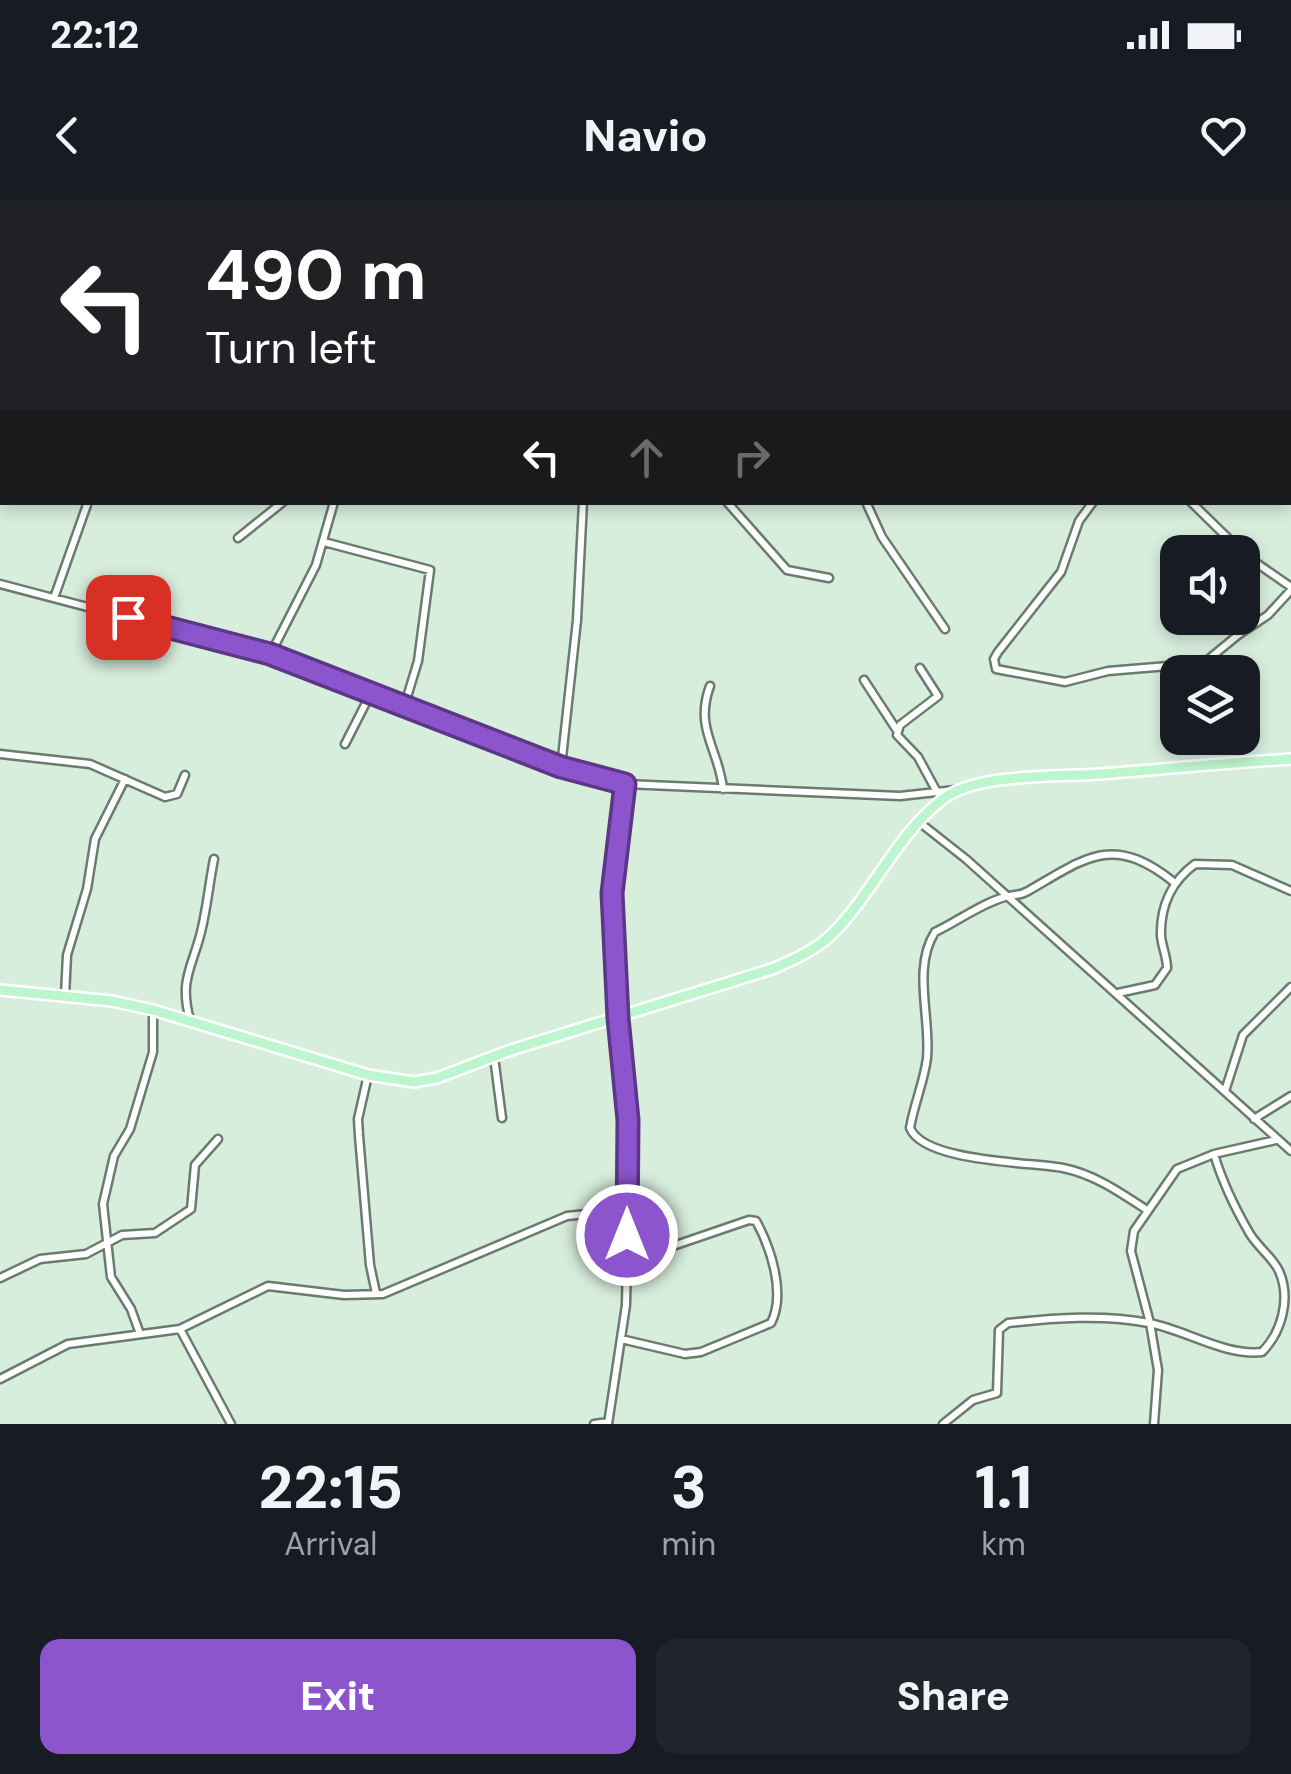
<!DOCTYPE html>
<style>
:root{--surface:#171b24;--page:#20242c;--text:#f1f3f6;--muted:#9ea1a6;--accent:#8c55cd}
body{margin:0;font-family:"DM Sans",sans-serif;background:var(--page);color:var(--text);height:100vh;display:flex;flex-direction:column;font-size:38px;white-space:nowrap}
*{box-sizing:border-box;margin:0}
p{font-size:32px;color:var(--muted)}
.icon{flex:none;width:55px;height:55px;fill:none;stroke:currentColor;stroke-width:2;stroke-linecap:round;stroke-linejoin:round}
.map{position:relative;height:1224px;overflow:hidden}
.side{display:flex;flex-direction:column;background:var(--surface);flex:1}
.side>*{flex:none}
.hud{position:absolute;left:0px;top:0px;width:1292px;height:305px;box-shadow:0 5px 15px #0003;background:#202124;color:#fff;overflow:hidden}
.fabs{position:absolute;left:1160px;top:335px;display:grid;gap:20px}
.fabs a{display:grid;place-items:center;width:100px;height:100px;border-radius:20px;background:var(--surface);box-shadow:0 5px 15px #0003;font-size:50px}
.pin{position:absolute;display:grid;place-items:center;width:85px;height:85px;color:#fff;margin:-42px;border-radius:20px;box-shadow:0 5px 15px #0006}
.me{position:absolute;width:110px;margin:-55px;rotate:0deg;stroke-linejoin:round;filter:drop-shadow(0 0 8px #0008)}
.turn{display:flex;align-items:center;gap:35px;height:210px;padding:0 40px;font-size:45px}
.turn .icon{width:130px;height:130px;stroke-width:2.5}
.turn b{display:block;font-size:70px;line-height:85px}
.lanes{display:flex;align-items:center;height:95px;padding:0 40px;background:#0003;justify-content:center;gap:50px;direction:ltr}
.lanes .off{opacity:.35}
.eta{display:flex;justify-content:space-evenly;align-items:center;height:170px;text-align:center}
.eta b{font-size:60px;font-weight:800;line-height:70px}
.primary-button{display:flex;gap:20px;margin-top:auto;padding:20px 40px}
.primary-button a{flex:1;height:115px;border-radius:20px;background:var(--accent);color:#fff;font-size:40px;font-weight:800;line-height:115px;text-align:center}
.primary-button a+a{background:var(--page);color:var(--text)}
.status{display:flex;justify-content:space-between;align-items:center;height:70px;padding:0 50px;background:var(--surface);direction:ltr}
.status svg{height:28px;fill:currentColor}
header{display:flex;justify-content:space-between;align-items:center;height:130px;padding:0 40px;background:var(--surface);font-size:45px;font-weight:800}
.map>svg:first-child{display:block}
</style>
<div class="status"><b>22:12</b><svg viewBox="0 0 49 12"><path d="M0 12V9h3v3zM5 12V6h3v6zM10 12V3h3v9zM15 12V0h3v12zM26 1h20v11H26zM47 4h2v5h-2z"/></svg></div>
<header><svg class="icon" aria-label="back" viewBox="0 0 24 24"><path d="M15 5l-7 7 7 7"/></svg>Navio<svg class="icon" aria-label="heart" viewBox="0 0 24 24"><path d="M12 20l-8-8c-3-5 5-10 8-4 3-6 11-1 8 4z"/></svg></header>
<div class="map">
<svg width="1291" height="1224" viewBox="0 0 1291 1224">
<rect width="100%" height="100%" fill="#d8eedd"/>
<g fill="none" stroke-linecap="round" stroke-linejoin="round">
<!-- minor casing -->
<g stroke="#697c6d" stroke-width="11">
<path id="minor" d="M641,0V2
M884,0L888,2
M199,2L201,0
M298,2V0
M475,2V0
M921,2L934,0
M1290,115L1291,116
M727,302L787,370L829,378
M866,302L882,337L945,429
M1093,302L1079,321L1061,372L998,452L994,459L996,469L1065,482L1108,471L1204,463L1238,435L1268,415L1291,390
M1191,302L1242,352
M238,338L283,302
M324,342L430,370L418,461L404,507
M1242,353L1291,387
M0,384L270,455L561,567L625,584L900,596L955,590
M54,398L88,302
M270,455L316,365L334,302
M920,468L938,496L900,525L897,535L918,557L937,592
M864,480L896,529
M710,486C694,529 719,549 723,589
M345,544L370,495
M0,554L90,564L165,597L177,594L185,575
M561,567L577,420L583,302
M919,622L966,659L1291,951
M1118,793L1155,785L1167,768C1167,757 1162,747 1161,736C1160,706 1172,681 1195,664L1232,665L1291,691
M65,796L67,755L87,689L95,639L125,579
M190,820C179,780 192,768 201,732C207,708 209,684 214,659
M494,857L502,918
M368,875L358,919L359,936L370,1065L376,1093
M1225,891L1243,835L1291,787
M1254,919L1291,896
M1147,1010C1121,993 1094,974 1063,968C1029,962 924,962 910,928C914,904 924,882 927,858C931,818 912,768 935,732C958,721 982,703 1005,697C1014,694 1020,696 1028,691C1087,657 1113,633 1175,683
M0,1078L40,1059L86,1054L122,1035L155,1033L191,1009L195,965L218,939
M180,1129L231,1224
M140,1134L131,1109L111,1077L103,1004L114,956L130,929L153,852V810
M621,1139L685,1154L701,1152L771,1123C786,1094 771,1048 756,1021L749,1020L670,1047L646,1060L627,1059
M0,1179L68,1144L180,1129L268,1086L344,1095L383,1094L567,1016L627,1010
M594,1224L608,1222
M608,1224L626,1105L627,1059L628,919L618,817L611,693L625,584
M943,1224L973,1200L997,1193L999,1130L1008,1123C1054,1118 1103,1114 1149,1123C1186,1130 1224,1156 1262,1152C1282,1132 1291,1098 1279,1071C1273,1058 1258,1047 1250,1034C1236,1010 1222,981 1214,954
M1154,1224L1158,1170L1150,1123L1131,1051L1134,1031L1177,969L1214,954L1276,940"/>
</g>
<!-- major casing -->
<g stroke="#fff" stroke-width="14">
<path id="major" d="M0,790L112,801L153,810L368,875L414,882L437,878L508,851L772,769C793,760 814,751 831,735C873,694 896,635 943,599C976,573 1058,577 1100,574C1164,569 1227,563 1291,559"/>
</g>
<!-- minor -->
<use href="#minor" stroke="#fff" stroke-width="6"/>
<!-- major -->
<use href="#major" stroke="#bdf6ce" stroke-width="9"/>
</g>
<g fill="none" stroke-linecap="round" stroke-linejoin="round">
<!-- route casing -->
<g stroke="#5b3785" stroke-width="25">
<path id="route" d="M128,417L270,454L561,567L625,584L612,693L618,818L628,920L627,1035"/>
</g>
<!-- route -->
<use href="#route" stroke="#8c55cd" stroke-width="18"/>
</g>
</svg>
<div class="fabs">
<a><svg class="icon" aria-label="sound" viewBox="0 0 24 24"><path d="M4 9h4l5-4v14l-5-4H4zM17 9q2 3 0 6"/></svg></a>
<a><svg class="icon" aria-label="layers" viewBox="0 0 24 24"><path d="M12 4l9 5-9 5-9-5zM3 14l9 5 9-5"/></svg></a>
</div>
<div class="pin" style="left:128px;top:417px;background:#d93025"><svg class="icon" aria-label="arrive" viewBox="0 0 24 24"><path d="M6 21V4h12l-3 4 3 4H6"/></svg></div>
<svg class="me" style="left:627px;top:1035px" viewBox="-20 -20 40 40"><circle r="17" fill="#8c55cd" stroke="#fff" stroke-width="3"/><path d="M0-11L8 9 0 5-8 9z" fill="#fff"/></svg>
<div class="hud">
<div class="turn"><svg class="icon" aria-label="left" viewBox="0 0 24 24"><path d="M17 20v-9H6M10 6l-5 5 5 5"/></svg><div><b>490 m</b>Turn left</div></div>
<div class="lanes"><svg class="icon" aria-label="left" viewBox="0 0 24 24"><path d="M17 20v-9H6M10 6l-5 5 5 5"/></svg><svg class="icon off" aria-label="ahead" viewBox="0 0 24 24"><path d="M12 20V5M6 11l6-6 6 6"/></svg><svg class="icon off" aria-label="right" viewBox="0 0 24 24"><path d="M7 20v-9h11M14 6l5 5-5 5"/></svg></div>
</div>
</div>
<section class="side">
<div class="eta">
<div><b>22:15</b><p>Arrival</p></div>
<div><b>3</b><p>min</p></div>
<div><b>1.1</b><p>km</p></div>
</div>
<div class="primary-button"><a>Exit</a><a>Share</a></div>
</section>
